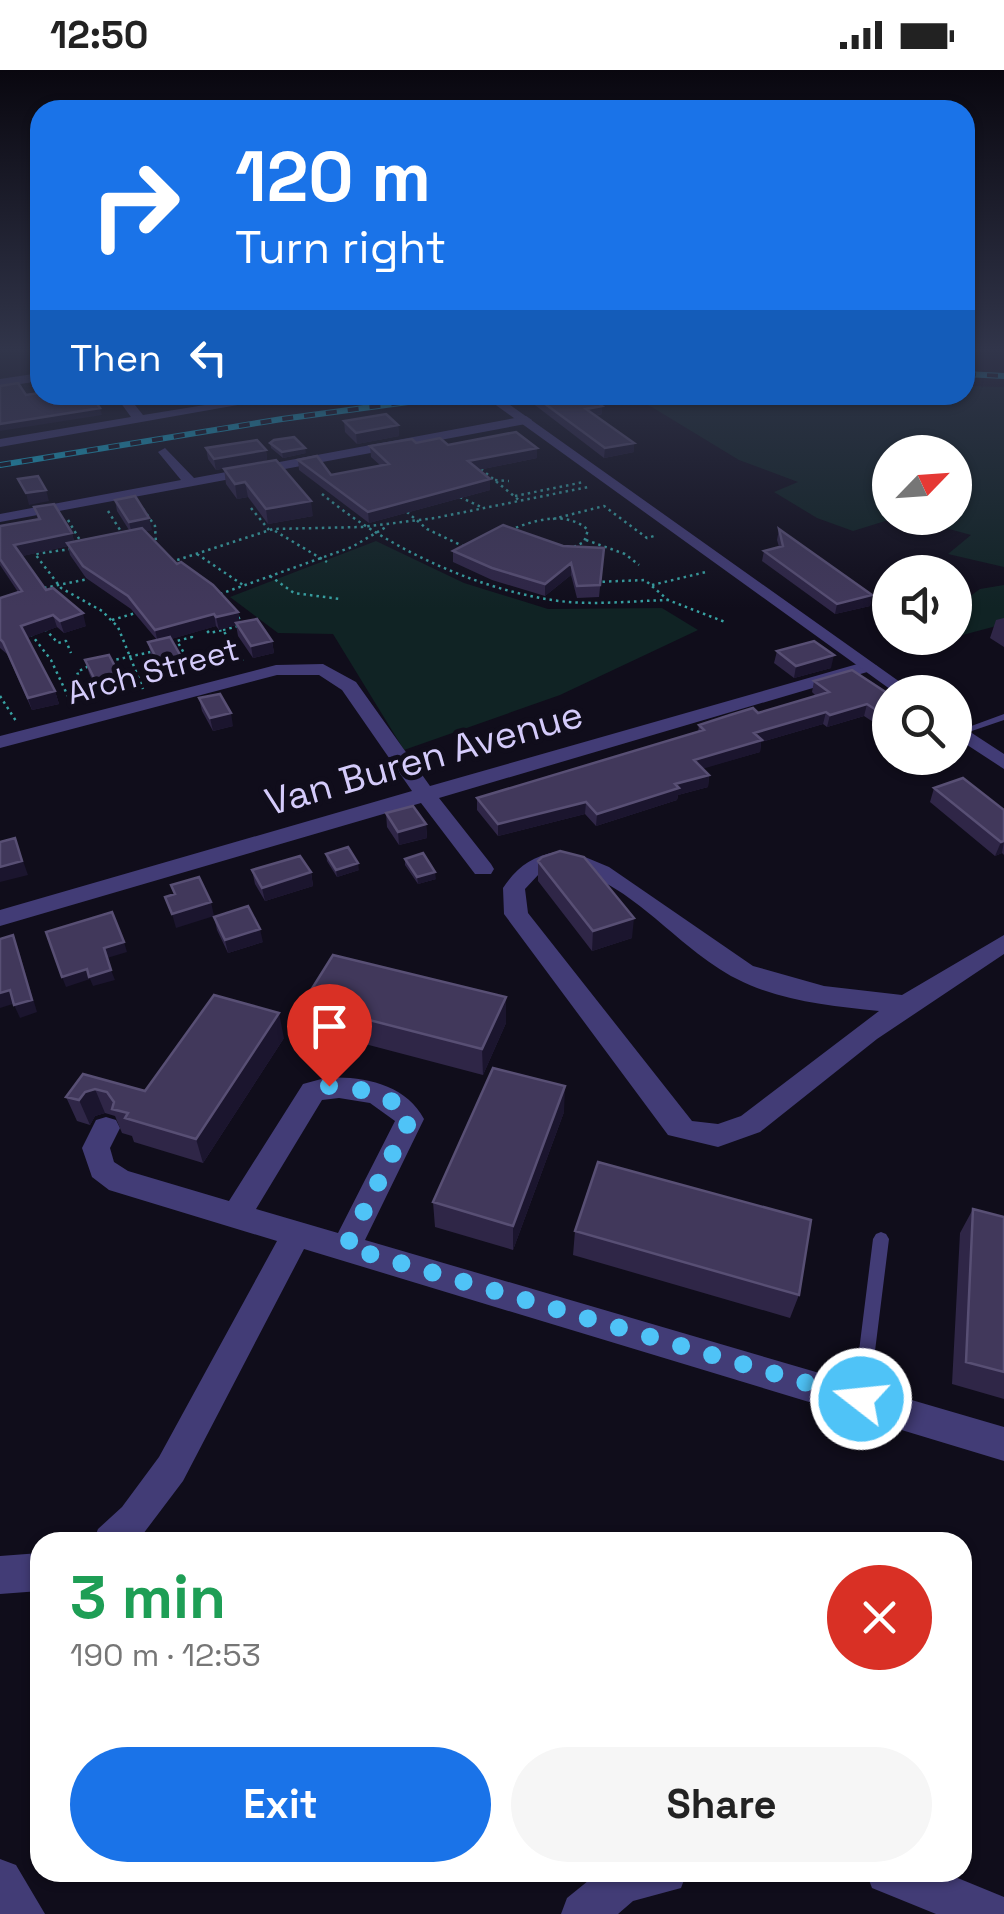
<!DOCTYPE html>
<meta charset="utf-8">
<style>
:root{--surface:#fff;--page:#f6f6f6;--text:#222;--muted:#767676;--accent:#1a73e8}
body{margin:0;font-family:"Space Grotesk",sans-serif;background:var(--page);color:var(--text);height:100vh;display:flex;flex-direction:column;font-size:38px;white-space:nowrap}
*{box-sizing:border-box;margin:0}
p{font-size:32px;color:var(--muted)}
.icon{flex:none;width:55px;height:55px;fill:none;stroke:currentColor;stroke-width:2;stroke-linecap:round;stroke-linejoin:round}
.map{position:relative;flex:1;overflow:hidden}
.sheet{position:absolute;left:30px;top:1462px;width:942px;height:350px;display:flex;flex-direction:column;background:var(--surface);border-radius:30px;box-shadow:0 2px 8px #0004}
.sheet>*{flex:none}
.hud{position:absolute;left:30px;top:30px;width:945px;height:305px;border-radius:30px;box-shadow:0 2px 8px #0004;background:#1a73e8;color:#fff;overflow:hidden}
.needle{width:65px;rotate:65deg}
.tools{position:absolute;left:872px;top:365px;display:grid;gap:20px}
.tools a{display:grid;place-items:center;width:100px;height:100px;border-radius:50%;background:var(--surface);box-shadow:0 2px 8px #0004;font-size:50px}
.pin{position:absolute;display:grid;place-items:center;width:85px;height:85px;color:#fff;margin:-102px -42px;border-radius:50% 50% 50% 0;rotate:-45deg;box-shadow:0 0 10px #0007}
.pin .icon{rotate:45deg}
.me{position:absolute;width:110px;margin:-55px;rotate:286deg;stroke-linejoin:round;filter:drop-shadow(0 0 8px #0008)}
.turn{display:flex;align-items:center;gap:35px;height:210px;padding:0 40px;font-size:45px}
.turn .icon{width:130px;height:130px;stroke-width:2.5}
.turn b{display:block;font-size:70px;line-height:85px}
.then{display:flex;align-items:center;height:95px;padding:0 40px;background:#0003;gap:20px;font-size:38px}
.round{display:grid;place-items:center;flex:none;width:105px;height:105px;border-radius:52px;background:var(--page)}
.summary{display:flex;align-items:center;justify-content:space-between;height:170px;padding:0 40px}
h1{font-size:60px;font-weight:700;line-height:75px;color:#1e9e55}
.primary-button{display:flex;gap:20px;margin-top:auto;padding:20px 40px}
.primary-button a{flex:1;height:115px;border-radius:60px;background:var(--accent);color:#fff;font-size:40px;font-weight:700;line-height:115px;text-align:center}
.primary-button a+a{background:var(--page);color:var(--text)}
.status{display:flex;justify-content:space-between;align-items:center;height:70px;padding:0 50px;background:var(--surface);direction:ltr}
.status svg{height:28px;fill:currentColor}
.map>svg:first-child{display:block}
</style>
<div class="status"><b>12:50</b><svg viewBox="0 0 49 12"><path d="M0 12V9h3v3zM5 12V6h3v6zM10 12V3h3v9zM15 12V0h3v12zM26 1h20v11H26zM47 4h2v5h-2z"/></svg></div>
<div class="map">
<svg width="1004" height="1844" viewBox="0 0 1004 1844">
<rect width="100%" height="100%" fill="#100d1b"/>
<!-- green -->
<path fill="#102324" d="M965,316L1004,317V497L948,484L971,465L909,448H955V382H890V448H895L853,461L817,448L774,422L798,412L739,390L632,325H965Z
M376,471L464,513L548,539L662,538L698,560L560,625L404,680L333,564L278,563L230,527Z
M1004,515V554L955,567V537L980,519Z"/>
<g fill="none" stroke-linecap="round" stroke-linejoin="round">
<!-- path -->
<path stroke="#37a1a2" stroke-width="2.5" stroke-dasharray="2.5 4" stroke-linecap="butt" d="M481,399L520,431
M495,410L509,411
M322,424C385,476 470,517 552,530C590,536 630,531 668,530
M515,426L584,412
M460,427L483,438
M251,438L269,460
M143,439L155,456L156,474
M108,441L122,463
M407,442L427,459L467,478
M553,449L604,436L647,468L654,466
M68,450L81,472
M510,460C535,450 566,440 588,460L584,472L574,477
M275,461L327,492
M586,470L625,484L639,495
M71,479L35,484L61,518L102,541L118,557L143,619
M197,484L243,515
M171,492L273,459L362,457L435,448L588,417
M270,506L294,523L340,529
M596,512L645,510L668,530L725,552
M652,515L706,502
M44,518L88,509
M220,524L352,477L386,457
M112,550L139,542
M203,556L209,563L223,560L243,591
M45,559L58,573L66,571L71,583
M223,560L242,555L238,546
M188,561L192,567L177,571L195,602
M31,564L51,590L73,637
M110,591L155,581
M0,626L16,651
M88,629L77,602L91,595"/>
<!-- service -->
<path fill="#423c76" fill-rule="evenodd" d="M1004,644V650L960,665L955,662Z
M881,1162L886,1164L889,1169L869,1329L867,1335L861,1337L855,1335L853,1329L873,1169L876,1164Z"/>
<!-- minor -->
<path fill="#423c76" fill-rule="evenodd" d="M40,303V311L0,317V309Z
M115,325H127L143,345L266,325H294L0,377V369L131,347Z
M526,346L532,350L531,353L0,452V444L181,410L158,382L165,378L194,408Z
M868,591L877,596L874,600L439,728L491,794L494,799L491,804H475L421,733L0,856V840L412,721L342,620L319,605H277L0,678V666L276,595L323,594L356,612L430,716Z
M556,782L585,787L609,797L753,896L824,916L902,925L1004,865V884L877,969L760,1062L718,1077L668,1065L504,844L503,818C517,797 531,787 556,782ZM556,796C629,806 674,877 737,909C780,931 831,936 879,941L741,1046L718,1054L692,1051L528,843L525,819L539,804Z
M325,1008C361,1005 406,1014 424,1049L365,1170L1004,1357V1391L304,1179L183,1411L137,1472H93L98,1459L122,1437L159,1387L277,1171L109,1120L92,1107L82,1078L96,1050L106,1047L116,1050L120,1058L110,1078L114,1092L128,1101L229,1131L303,1014ZM339,1028L370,1033L395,1051L338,1163L256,1139L322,1030Z
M40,1483V1521L0,1524V1486Z
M0,1789L16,1795L45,1844H0Z
M599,1802H687L681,1818L633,1831L618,1844H561L567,1828Z
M866,1802H943L1004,1827V1844H936L872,1818Z"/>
<!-- tertiary -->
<path fill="#423c76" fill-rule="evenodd" d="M482,325H496L914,622H894Z
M955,652L1004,684V699L955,667Z"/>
<!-- rail casing -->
<g stroke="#15badd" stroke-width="6">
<path id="rail" d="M965,304L1004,306
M0,395L282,349L460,325"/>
</g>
<!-- rail -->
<use href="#rail" stroke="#100d1b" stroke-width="4" stroke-dasharray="11" stroke-linecap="butt"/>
</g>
<!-- wall -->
<path fill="#2f2647" d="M531,325H586L602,344L596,346L634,373V382L604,388L531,332Z
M344,351L398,355L399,366L357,374L345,362Z
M270,373L306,383L283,388L271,378Z
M416,373L448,375L537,388L478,400L490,420L369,453L299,400L298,390L331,405L381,396L371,387L370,376Z
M206,378L266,380L267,390L216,400L208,389Z
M224,399L313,446L268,454L248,427L237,429L226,414Z
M115,430L152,460L145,461L177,494L238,542L240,553L272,571L274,583L253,588L238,566L236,555L219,560L216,556L171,569L186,602L163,608L151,585L148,572L157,570L131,539L86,508L70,485L68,476L22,486L46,520L86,556L64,563L57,557L27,568L55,621L59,634L32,640L7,584L0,578V528L18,522L0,495V456L38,450L34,437L72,463L74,471L129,460L117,441Z
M779,459L872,525L870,536L835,544L762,491L764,481L779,477L777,470Z
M563,476L604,478L599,527L577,528L571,505L545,526L492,510L453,492V481Z
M1004,548V577L990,568L996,550Z
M777,581L831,598L794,608L774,593Z
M85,590L120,606L124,619L99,625L89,603Z
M814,611L890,625V663L864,646L827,657L823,654L761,672L760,682L703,698L709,705L708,717L678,725L677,730L596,756L585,744L498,766L477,740V728L698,662L699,655L758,643L816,626L812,622Z
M199,628L233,656L213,661L202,641Z
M934,718L1004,740V785L1002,783L995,786L930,732Z
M386,743L426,754L427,768L399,775L387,757Z
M326,784L359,800L337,807L327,791Z
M405,789L436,809L418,814L405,795Z
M538,791L632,868L592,881L538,811Z
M252,800L311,802L313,816L265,831L255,814Z
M214,847L263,872L228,883L217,860Z
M303,933L506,953L483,1005L308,959Z
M284,968L203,1093L134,1072L132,1066L122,1063L115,1046L105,1043L95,1046L90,1055L77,1051L66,1027L83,1004L145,1021Z
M564,1042L513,1180L435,1157L433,1132Z
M973,1139L1004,1147V1329L952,1314L960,1163Z
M575,1161L799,1225L790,1248L573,1185Z"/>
<!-- shaded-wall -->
<path fill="#1b152e" d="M602,336V344L585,347L586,339Z
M100,338L102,345L0,361V354Z
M398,355L399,366L357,374L356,363Z
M634,373V382L604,388L605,378Z
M305,378L306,383L283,388L282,382Z
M537,378V388L468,402V391Z
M266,380L267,390L216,400L214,389Z
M490,409V420L369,453L368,442Z
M245,412L248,427L237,429L235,414Z
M46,420L49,431L29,435L26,423Z
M311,431L313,446L268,454L266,439Z
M149,448L152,460L132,464L129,452Z
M72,463L75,475L67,473L68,476L18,487L14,475Z
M571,493V505L545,526V514Z
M872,525L870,536L835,544L837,534Z
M238,542L240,554L219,560L216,547Z
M83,543L86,556L64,563L60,551Z
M214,544L216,556L158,573L155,560Z
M53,545L57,557L25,569L21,556Z
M272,571L274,583L253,588L251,576Z
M834,585L831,598L794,608L796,596Z
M183,590L186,602L163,608L160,595Z
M120,606L124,619L99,625L96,612Z
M55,621L59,634L32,640L28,628Z
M867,634L864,646L827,657L830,645Z
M826,642L823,654L761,672L760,682L692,702L694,690L754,663Z
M231,643L233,656L213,661L210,648Z
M709,705L708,717L678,725L677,730L596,756L597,744L675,714Z
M586,732L585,744L498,766V754Z
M426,754L427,768L399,775L398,762Z
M15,768L28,805L0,812V797Z
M1004,771L1002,783L995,786L1001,772Z
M358,793L359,800L337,807L336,800Z
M311,802L313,816L265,831L262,818Z
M435,802L436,809L418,814L417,807Z
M211,832L214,846L176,858L172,844Z
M634,848L632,868L592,881L593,861Z
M260,859L263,872L228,883L225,870Z
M13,865L18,878L37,942L20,948L14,935Z
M124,872L127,882L107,888L104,878Z
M87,899L111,900L115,910L93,916L90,909L66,917L62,907Z
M10,920L16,933L0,938V923Z
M506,927V953L483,1005L482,979Z
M279,943L284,968L203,1093L196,1069Z
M565,1016L564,1042L513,1180V1156Z
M95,1019L105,1043L95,1046L90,1055L79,1030L85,1022Z"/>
<!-- building -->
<path fill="#41385b" stroke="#584f74" stroke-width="2.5" d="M18,313L26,325L40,323V325H91L100,338L0,354V316Z
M533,325H586L602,336L586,339L634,373L605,378Z
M386,344L398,355L356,363L344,351Z
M516,362L537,378L468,391L490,409L368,442L298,390L317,386L331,405L389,394L370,376L412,369L416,373L440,368L448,375Z
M294,367L305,378L282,382L270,373L274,370Z
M257,370L266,380L214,389L206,378Z
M276,390L311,431L266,439L245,412L235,414L224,399Z
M38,406L46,420L26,423L18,409Z
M135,426L149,448L129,452L115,430Z
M54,434L72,463L14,475L46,520L53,518L83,543L60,551L53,545L21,556L55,621L28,628L3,572L0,569V528L22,521L0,489V456L40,449L34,437Z
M503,455L563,476L604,478L600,515L577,516L571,493L545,514L492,498L453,481Z
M142,458L177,494L181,492L213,515L238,542L216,547L214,544L155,560L128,526L83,496L67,473Z
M779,459L872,525L837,534L764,481L783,476Z
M257,549L272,571L251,576L236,553Z
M170,567L183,590L160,595L148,572Z
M814,571L834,585L796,596L777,581Z
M109,585L120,606L96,612L85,590Z
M852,600L890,625V649L867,634L830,645L826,642L754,663L762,670L694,690L709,705L675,714L679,718L597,744L586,732L498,754L477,728L704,660L699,655L730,645L753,638L758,643L829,622L814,611Z
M220,624L231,643L210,648L199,628Z
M963,708L1004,740V771L1001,772L934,718Z
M413,736L426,754L398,762L386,743Z
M15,768L22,791L0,797V772Z
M348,777L358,793L336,800L326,784Z
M560,781L584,787L634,848L593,861L538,791L542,787Z
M423,783L435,802L417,807L405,789Z
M300,786L311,802L262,818L252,800Z
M199,807L211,832L172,844L165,827L175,824L171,815Z
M248,836L260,859L225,870L214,847Z
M112,842L124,872L104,878L111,900L89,907L87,899L62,907L46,862Z
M13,865L32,930L14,935L10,920L0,923V869Z
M333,885L506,927L482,979L303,933Z
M214,925L279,943L196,1069L125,1048L128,1043L112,1039L114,1032L107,1022L95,1019L85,1022L79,1030L66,1027L83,1004L145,1021Z
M493,998L565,1016L513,1156L433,1132Z
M598,1092L811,1150L799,1225L575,1161Z
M973,1139L1004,1147V1302L966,1292Z"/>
<!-- sky -->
<linearGradient id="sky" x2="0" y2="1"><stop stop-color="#09070f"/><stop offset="0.52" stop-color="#31354a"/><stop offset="1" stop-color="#31354a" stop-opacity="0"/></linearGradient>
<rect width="1004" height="538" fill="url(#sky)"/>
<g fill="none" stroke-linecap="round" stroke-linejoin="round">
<!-- route -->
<path stroke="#4fc3f7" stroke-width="18" stroke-dasharray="0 32.4" d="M329,1016C357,1018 394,1023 410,1049L346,1177L861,1329"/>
</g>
<g text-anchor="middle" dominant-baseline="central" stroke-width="10" stroke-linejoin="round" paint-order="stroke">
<!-- far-street labels -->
<g font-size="32" fill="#d4cbfa" stroke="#100d1b">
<text transform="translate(153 601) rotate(-15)">Arch Street</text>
</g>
<!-- street labels -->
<g font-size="38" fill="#d4cbfa" stroke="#100d1b">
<text transform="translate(424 688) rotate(-16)">Van Buren Avenue</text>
</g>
</g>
</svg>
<div class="tools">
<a><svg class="needle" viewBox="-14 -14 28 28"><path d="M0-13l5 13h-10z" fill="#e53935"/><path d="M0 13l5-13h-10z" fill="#767676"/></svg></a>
<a><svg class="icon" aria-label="sound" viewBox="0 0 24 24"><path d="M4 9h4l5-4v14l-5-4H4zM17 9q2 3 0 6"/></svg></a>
<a><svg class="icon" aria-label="search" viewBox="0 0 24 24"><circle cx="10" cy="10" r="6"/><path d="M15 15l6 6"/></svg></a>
</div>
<div class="pin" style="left:329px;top:1016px;background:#d93025"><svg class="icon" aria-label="arrive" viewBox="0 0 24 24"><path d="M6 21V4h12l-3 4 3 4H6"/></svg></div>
<svg class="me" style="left:861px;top:1329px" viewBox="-20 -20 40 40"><circle r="17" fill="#4fc3f7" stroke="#fff" stroke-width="3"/><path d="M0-11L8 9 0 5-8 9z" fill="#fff"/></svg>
<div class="hud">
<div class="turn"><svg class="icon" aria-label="right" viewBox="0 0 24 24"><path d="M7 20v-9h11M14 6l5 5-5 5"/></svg><div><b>120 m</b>Turn right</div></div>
<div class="then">Then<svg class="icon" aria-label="left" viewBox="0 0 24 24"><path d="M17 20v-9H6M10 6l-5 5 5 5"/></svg></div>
</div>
<section class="sheet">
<div class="summary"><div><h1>3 min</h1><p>190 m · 12:53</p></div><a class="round" style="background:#d93025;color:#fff"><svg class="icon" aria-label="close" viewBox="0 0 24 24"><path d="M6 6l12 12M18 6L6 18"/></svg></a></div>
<div class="primary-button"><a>Exit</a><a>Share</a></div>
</section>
</div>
